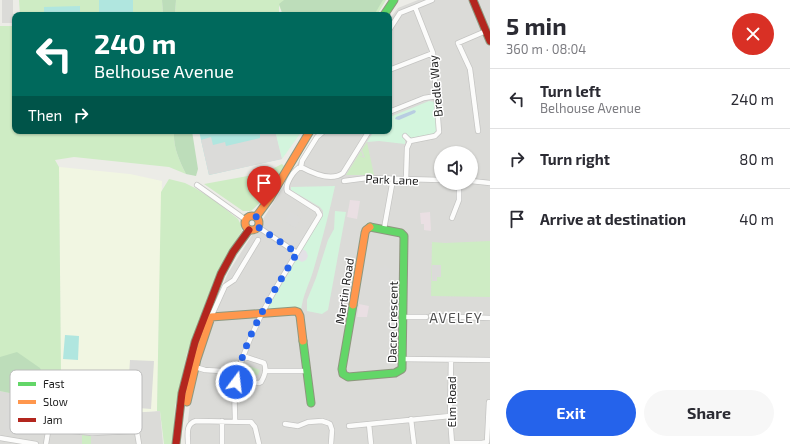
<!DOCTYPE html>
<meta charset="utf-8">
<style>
:root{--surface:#fff;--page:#f7f7f7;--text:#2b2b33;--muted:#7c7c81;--line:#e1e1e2;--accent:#2563eb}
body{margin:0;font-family:"Exo 2",sans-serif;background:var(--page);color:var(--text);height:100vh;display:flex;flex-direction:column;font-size:15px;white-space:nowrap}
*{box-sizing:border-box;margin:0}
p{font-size:13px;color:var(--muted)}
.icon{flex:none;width:22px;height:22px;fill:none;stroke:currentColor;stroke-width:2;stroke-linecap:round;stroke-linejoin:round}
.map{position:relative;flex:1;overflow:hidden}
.side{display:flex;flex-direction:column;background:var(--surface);width:300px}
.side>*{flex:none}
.hud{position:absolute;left:12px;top:12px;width:380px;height:122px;border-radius:8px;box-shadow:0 1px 3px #0004;background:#00695c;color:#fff;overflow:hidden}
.controls{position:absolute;left:434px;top:146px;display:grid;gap:8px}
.controls a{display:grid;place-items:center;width:44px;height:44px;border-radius:50%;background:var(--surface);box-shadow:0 1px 3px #0004;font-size:20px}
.pin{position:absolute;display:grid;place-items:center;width:34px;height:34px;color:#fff;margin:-41px -17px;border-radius:50% 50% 50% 0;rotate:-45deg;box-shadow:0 0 4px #0007}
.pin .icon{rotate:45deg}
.me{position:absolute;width:44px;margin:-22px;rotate:15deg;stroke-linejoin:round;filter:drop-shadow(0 0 3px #0008)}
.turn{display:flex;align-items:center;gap:14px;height:84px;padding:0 16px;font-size:18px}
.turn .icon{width:52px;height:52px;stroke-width:2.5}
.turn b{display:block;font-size:28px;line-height:34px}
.then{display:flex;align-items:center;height:38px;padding:0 16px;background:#0003;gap:8px;font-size:15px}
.round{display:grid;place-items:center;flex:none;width:42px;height:42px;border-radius:21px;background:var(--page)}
.head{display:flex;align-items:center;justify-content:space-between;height:68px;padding:0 16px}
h1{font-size:24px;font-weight:700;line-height:30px}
.primary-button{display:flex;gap:8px;margin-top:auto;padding:8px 16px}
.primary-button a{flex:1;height:46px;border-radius:24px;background:var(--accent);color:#fff;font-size:16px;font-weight:700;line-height:46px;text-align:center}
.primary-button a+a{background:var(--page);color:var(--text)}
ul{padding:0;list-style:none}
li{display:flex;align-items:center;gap:12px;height:60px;padding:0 16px;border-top:1px solid var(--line)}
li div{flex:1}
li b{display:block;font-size:15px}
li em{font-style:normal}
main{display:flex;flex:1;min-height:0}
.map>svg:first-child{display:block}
</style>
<main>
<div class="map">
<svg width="490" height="444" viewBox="0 0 490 444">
<rect width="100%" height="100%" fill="#ecece7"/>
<!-- residential -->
<path fill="#dbdbd8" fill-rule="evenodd" d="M2,0H13V23H2Z
M418,0H490V444H189L188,420L197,349L228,273L252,235L258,233L264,223L263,219L318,131H389V20L398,8ZM441,153H471V183H441Z
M0,391L50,400L46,424L52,425L95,430L130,429L129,413L160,411L163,444H0Z"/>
<!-- industrial -->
<path fill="#eadfe3" d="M350,200L360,201L357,219L347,217Z
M430,212L431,231L424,230V224H421L420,213Z
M359,304L369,306L367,317H357Z"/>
<!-- education -->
<path fill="#f1f6e2" d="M59,167L130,174L162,181L157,411L130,413V429L95,430L52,425L61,374Z"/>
<!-- grass -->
<path fill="#ceecc4" d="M19,0H162L163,15H20Z
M176,0H386L377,15H283L279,5V12L262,15H175Z
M0,26H12L15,27V131H174C173,147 179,160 186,174L169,167L74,157L55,160L59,167L61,374L56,400H50L0,391Z
M367,142L374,175H346L361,151L363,156H360L365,158L362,150Z
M282,164L284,166C275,182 266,199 251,211H243L204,184L264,173Z
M169,179L185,183L195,188L214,200L238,219L241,225L242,231L229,251L213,283L187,353L175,407L173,444H164L160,411H157L161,192Z
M490,241V297L431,296L432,242L445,243Z
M244,364L260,370L258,375L240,374Z
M82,435L91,436V444H82Z"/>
<!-- forest -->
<path fill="#bdddba" d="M162,0H176L175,15H163Z
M284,0H383L374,15H283L279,4Z
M174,131H192L198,169L196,176L186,174C179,160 173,147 174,131Z
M17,352L40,368L48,385L45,400L0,391V357Z"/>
<!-- park -->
<path fill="#d3f5dd" d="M429,101L435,102L437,131L435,134L405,139V144L379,141L367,142L374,131H389V117H390Z
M275,131H302L282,159Z
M335,186C329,214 322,240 314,268C310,283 302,296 301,312L269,310L268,307L292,267H291L323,215V211L320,207L291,190V187Z
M335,211L346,212L328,310L322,314L307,311V300L316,278L328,240L334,229Z"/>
<!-- pitch -->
<path fill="#b0e6df" d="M99,0H133V15H99Z
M80,6V15H44V7Z
M97,131H155V133L97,132Z
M199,131H275L281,159L209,175Z
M65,335L79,336L78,360L63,359Z"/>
<!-- parking -->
<path fill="#dbdbd9" d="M275,131L282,159L209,175L201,140L211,137L213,145L225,142L226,146L260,138V134Z
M290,212L301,218L295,228L285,221Z
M384,265L387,266V268L390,269L389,291L380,290V268H384Z
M432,265H441V277H437V281H432Z
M130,360L154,361L151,409L127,407Z
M9,395L12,396L11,405L18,406L13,433L3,431Z
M29,401L39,402L33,436L23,435Z"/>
<!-- plaza -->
<path fill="#e3e1e6" d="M302,249L306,251L308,256L306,260L302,262L296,259Z"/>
<!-- water -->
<path fill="#b8cde1" d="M414,110L416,111L415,113L399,120L395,119L396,117Z"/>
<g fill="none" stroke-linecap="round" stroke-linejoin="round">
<!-- street casing -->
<g stroke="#c5c5c3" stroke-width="6">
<path id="street" d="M389,30L400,13L415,7
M389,70L433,53
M389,112L424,98L437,96
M478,131L470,69L458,43L486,31
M405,136L410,141L435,136L439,132L433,53L415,7L432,0
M301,167C312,173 331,182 343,173L369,131
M301,167L302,161L317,137L324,131
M406,180L407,148L410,141
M344,181L367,178L441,180
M471,181L490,183
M197,185L246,220
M452,218L459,200V183
M384,229L393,179
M297,253L320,215L317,210L287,191C285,184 294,169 301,167
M431,316L490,318
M211,317L225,286L234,280L258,240
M403,317H426
M402,359L490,360
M451,360L450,416L452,444
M195,367L205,370L238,372
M265,371H307
M236,382L259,383L261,382C264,377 267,369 264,363L243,356
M411,419L414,444
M235,421C235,410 234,399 235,388C236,374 241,362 246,349C259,315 278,284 297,253L258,227
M285,424L298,426L308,422L322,421L328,423L330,424L332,430L331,444
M369,424L371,444
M349,426L450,416
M49,427L72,431L92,433L134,431L137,432L139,444
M0,438L36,444
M452,443H482L487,442L489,402
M46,444L53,402
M188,444C188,435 185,424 196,421L251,422L255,427L259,444
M222,444V421"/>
</g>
<!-- fast casing -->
<g stroke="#8e977e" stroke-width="9">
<path id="fast" d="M384,15L394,0
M353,305L342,369L343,374L348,377L395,373L402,369L404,236L401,233L370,227
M303,341L311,403"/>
</g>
<!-- slow casing -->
<g stroke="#8e977e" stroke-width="9">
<path id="slow" d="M245 223a7 7 0 1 1 14 0a7 7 0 1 1-14 0Z
M256,217L270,198L310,131
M353,305L365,233L366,230L370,227
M187,402L197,359L211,317L295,311L298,312L300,316L303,341"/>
</g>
<!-- jam casing -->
<g stroke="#8e977e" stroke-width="9">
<path id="jam" d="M473,0L490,41
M176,444L182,393L195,342L221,274L233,252L249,230"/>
</g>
<!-- street -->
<use href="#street" stroke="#fcfcfb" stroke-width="4.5"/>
<!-- fast -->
<use href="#fast" stroke="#63d668" stroke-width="7"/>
<!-- slow -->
<use href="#slow" stroke="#ff974d" stroke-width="7"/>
<!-- jam -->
<use href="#jam" stroke="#b3261e" stroke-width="7"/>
</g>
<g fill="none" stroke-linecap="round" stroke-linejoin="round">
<!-- route -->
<path stroke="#2563eb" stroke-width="7" stroke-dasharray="0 12.6" d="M236,382C245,334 273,293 297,253L258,227L259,222L256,217L264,207"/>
</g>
<g text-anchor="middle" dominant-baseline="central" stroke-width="3" stroke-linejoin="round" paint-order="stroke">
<!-- street labels -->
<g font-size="12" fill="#1e1e1e" stroke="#fff">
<text transform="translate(435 86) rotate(-95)">Bredle Way</text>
<text transform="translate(392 179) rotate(2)">Park Lane</text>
<text transform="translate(344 291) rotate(-81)">Martin Road</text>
<text transform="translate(392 322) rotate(-89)">Dacre Crescent</text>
<text transform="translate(451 402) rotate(-90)">Elm Road</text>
</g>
<!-- quarter labels -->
<g font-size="14" letter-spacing="1" fill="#515151" stroke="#fff">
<text x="456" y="317">AVELEY</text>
</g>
</g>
<!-- legend -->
<rect x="10" y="370" width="132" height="64" rx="6" fill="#fff" stroke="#bcbcbc" stroke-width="1"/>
<rect x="18" y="382" width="18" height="4" fill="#63d668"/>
<rect x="18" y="400" width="18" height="4" fill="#ff974d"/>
<rect x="18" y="418" width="18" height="4" fill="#b3261e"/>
<g font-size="11" fill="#1e1e1e">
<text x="43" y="388">Fast</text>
<text x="43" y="406">Slow</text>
<text x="43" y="424">Jam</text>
</g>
</svg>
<div class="controls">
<a><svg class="icon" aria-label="sound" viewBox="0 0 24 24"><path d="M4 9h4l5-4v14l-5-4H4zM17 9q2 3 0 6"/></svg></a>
</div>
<div class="pin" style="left:264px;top:207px;background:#d93025"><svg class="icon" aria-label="arrive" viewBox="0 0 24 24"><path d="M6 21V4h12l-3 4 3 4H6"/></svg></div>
<svg class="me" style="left:236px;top:382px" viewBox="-20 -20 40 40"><circle r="17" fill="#2563eb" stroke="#fff" stroke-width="3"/><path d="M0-11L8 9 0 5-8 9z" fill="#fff"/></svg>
<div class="hud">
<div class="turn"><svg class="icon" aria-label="left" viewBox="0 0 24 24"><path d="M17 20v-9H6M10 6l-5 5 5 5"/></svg><div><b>240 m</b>Belhouse Avenue</div></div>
<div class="then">Then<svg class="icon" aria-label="right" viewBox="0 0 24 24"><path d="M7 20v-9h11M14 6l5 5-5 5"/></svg></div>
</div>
</div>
<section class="side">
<div class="head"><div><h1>5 min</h1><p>360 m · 08:04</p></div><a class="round" style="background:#d93025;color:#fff"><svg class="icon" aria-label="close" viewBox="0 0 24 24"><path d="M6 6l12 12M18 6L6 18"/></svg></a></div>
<ul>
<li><svg class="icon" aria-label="left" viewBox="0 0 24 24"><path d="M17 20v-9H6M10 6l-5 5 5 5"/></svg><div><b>Turn left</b><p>Belhouse Avenue</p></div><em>240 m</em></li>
<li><svg class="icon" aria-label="right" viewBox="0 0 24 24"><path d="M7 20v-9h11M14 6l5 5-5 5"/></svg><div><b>Turn right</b></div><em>80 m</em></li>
<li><svg class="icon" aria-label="arrive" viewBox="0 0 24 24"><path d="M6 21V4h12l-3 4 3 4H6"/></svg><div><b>Arrive at destination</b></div><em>40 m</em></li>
</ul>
<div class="primary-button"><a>Exit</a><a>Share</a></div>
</section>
</main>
